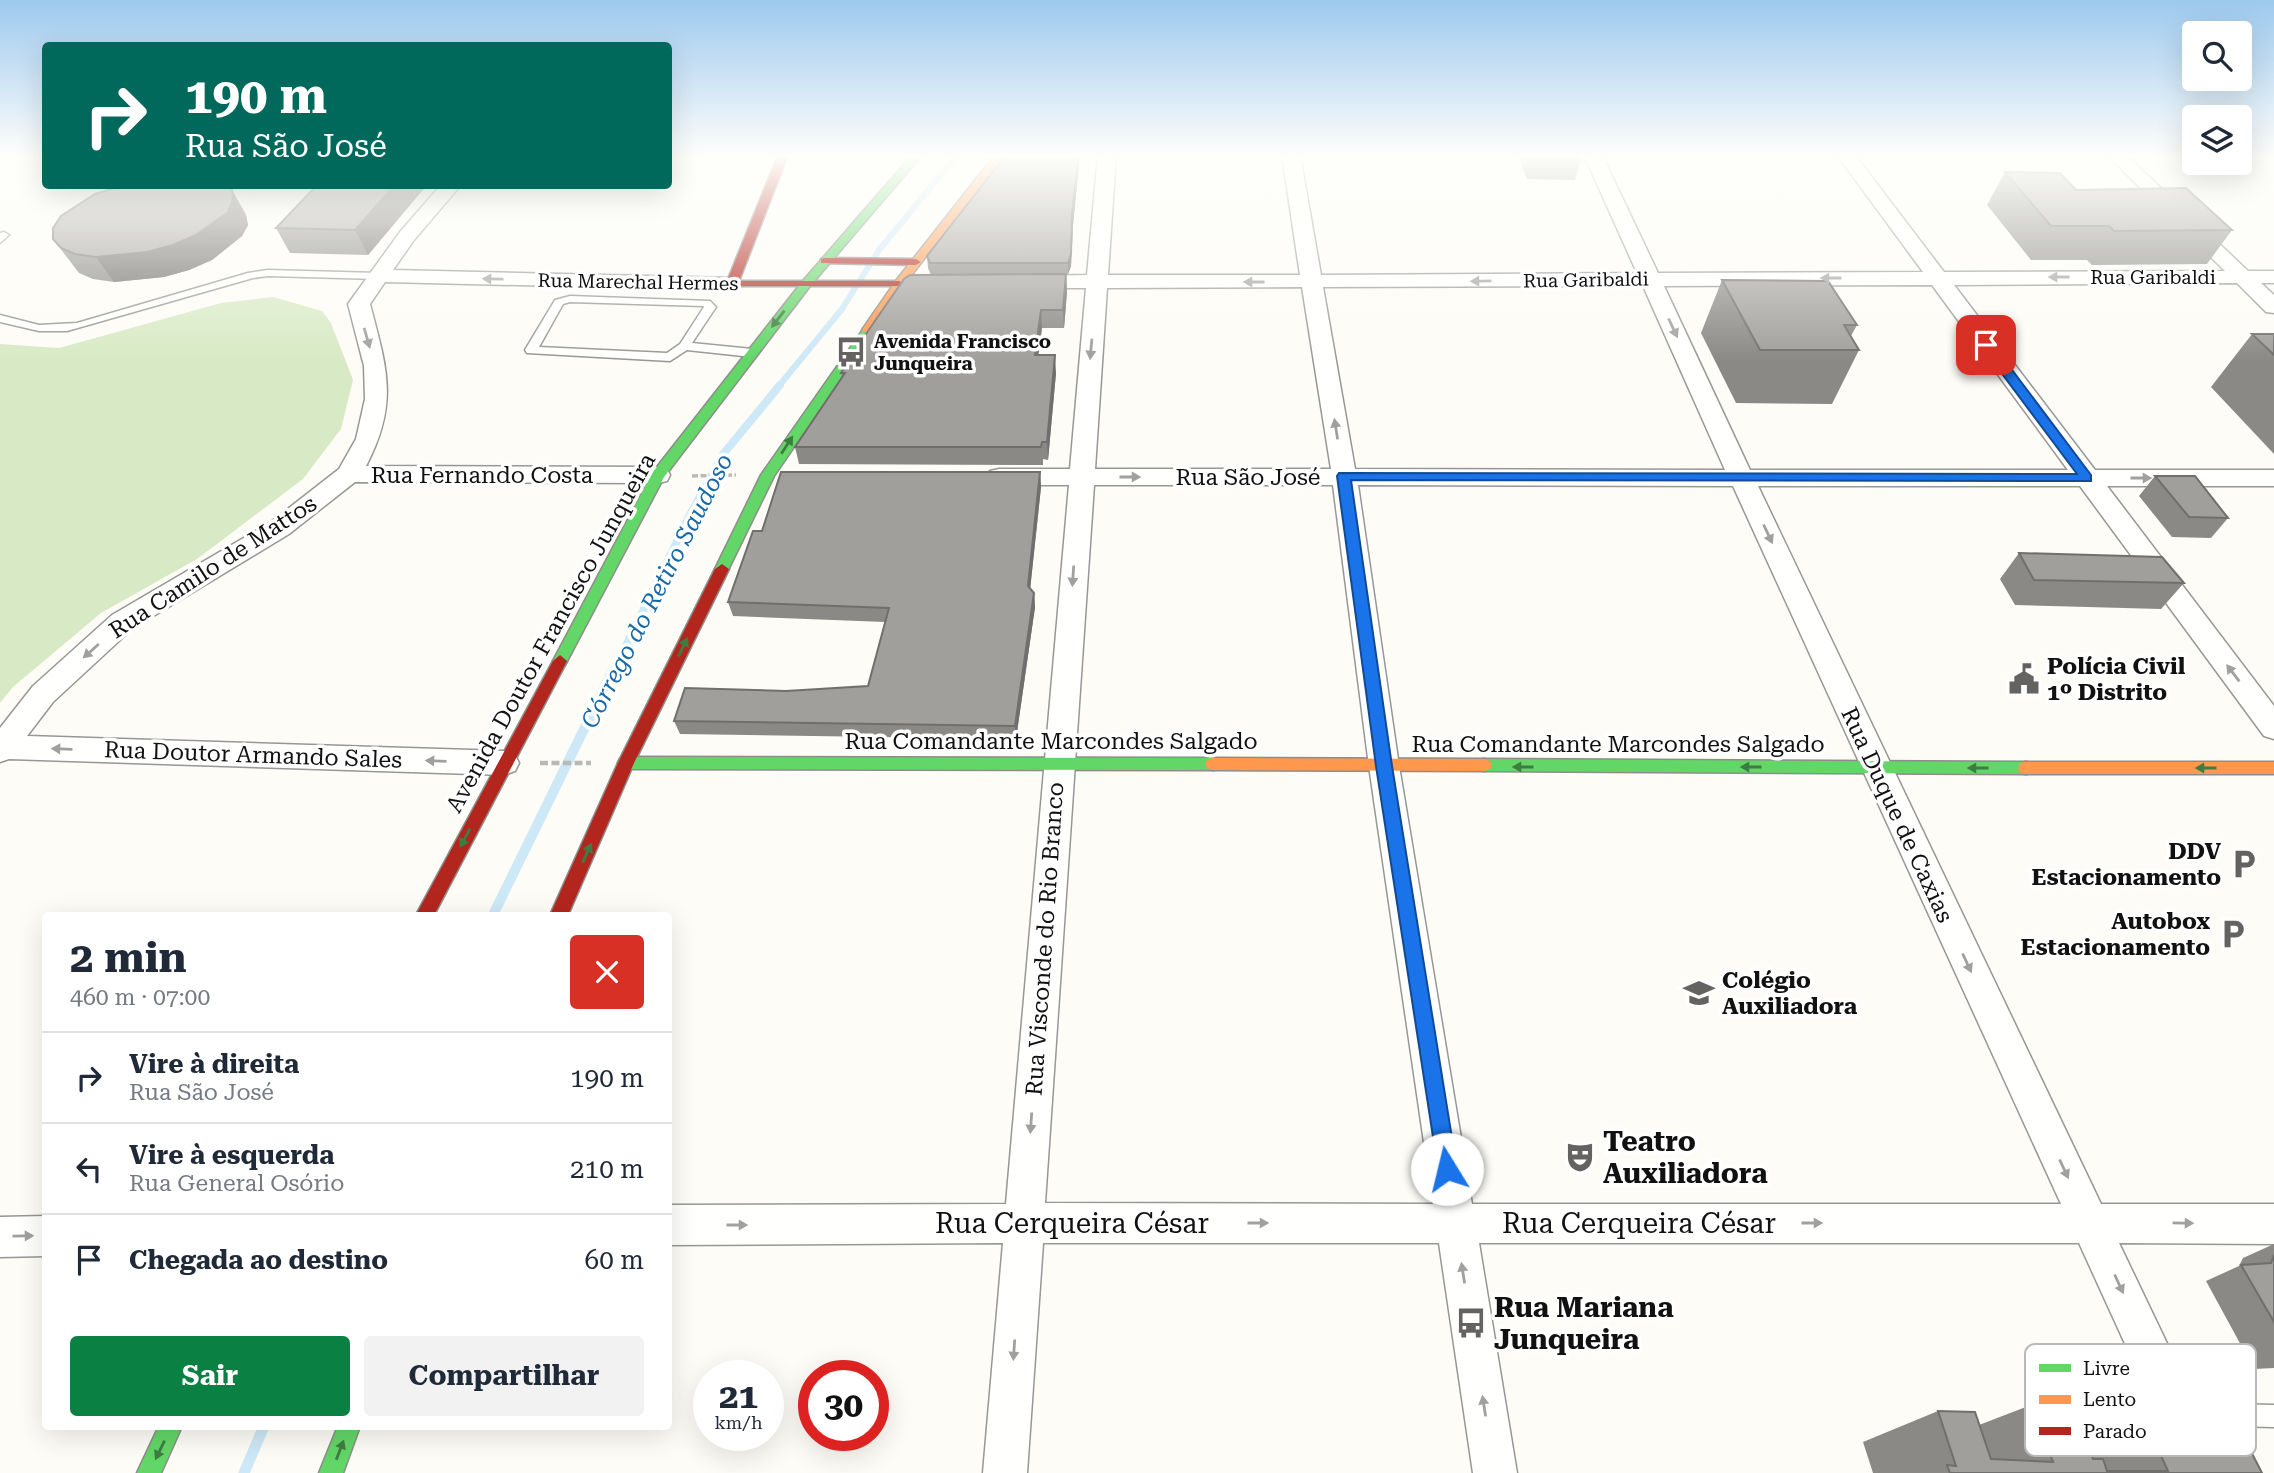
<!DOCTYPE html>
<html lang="pt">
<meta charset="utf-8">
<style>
:root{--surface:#fff;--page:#f2f2f3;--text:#1f2937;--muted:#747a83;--line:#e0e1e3;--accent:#0b8043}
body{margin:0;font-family:"Roboto Serif",serif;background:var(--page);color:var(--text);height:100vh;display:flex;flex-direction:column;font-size:26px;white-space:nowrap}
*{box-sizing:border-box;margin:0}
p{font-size:23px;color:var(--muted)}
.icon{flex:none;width:38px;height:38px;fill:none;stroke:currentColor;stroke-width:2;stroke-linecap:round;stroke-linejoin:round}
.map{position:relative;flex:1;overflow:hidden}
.side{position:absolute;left:42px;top:912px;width:630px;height:518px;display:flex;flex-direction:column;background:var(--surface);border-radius:7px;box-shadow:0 7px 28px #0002}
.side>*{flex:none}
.top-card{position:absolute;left:42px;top:42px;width:630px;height:147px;border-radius:7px;box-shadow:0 7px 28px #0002;background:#00695c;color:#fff;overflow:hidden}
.controls{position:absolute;left:2182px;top:21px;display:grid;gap:14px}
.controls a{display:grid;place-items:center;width:70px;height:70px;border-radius:7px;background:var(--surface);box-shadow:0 7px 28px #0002;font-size:35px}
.speed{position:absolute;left:693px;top:1360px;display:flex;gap:14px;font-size:35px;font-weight:700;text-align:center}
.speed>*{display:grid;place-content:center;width:91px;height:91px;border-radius:50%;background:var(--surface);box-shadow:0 7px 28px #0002;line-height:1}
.speed small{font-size:18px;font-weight:400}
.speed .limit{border:10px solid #d22;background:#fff;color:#111}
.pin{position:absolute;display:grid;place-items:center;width:60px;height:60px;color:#fff;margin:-30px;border-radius:14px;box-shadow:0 4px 10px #0006}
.me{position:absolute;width:77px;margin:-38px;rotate:351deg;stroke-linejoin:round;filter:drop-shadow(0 0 5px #0008)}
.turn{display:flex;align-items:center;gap:24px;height:147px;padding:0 28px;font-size:32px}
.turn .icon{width:91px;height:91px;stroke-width:2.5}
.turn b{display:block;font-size:49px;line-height:60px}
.round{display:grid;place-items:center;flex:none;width:74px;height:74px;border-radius:7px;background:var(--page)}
.head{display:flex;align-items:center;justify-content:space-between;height:119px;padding:0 28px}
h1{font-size:42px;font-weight:700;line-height:52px}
.cta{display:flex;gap:14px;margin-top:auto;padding:14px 28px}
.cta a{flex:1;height:80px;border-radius:7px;background:var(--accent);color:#fff;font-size:28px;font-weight:700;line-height:80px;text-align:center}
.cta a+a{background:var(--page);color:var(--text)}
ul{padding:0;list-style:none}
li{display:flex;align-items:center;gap:21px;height:91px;padding:0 28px;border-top:2px solid var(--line)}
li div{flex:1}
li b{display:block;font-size:26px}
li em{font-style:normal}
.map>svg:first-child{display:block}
</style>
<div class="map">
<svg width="2274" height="1473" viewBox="0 0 2274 1473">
<rect width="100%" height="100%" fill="#fdfcf7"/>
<!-- forest -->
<path fill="#d8eac5" d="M273,297L322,311L331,323L353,380L341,429L303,479L197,559L101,613L13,687L0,703V344L59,348L221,303Z"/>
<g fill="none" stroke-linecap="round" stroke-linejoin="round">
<!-- stream-far3 -->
<path stroke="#cde8f7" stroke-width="6" d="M778,387L842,309L879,250L957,155"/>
<!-- stream-far2 -->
<path stroke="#cde8f7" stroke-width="8" d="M612,674L691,513L724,453L780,385"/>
<!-- stream-far1 -->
<path stroke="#cde8f7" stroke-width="10" d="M493,915L612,672"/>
<!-- stream -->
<path stroke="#cde8f7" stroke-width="11" d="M244,1473L264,1426"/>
<!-- lane casing -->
<g stroke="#979795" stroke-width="3">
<path id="lane" d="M4,232L9,235L0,243V233Z
M268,270L378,273L384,276L378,279L268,276L253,278L67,331H39L0,322V315L39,325L77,323L248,273Z
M570,296L710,301L716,307L692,343L752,349L758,353L752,357L687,350L670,361L527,353L525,350L555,300ZM570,302L703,306L704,307L680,344L667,353L539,347L563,304Z
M2182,1403L2274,1405V1427L2182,1425L2174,1422L2171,1414L2174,1406Z"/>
</g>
<!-- street casing -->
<g stroke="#979795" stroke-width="3">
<path id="street" d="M1098,155H1116L1108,275H1300L1282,155H1300L1321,275L1637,273L1584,155H1602L1658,273L1923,272L1837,155H1855L1944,272L2225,271L2107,155H2126L2248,271H2274V283H2261L2274,295V313L2266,312L2237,283L1954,285L2095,470H2274V486H2107L2274,706V739L2264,736L2080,486H1758L2101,1204H2274V1244L2119,1243L2229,1473H2184L2079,1243H1479L1517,1473H1473L1439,1243H1043L1027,1473H983L1003,1243L668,1245V1205L1006,1204L1069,485H999L990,483L987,477L990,471L999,469H1070L1086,288H1028L1021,286L1018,282L1021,278L1028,276L1087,275ZM1932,285L2068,470H1750L1664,286ZM1643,286L1725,470L1355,469L1323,287ZM1302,287L1331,469H1095L1107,288ZM1094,485H1333L1369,766L1433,1204L1045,1203ZM1358,485L1733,486L2061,1204H1472L1399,766Z
M440,186H460L414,240L393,270L732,278L739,280L743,284L739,288L732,290L385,282L370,304C387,369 399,403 366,466L658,467L667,469L670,475L667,481L658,483L355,482L289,534L132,629L53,702L27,736L504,751L515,755L519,763L515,771L504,775L9,759L0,762V728L33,686L112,615L271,522L339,469L356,439L365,399L364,366L348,304L400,232Z
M46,1216V1256L0,1257V1217Z"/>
</g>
<!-- fast casing -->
<g stroke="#8e8d8b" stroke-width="3">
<path id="fast" d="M912,155H922L810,286L664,477L565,665H555L553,661L653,472L802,282Z
M868,327L874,330L774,476L727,572H717L715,569L761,475L864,328Z
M626,757L1213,758L1219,760L1221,764L1219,768L1213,770L626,769L620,767L618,763L620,759Z
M1484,759L2026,762L2032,763L2034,768L2032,773L2026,774L1484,771L1478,769L1476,765L1478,761Z
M159,1426H182L161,1473H137Z
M338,1426H360L343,1473H319Z"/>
</g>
<!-- slow casing -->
<g stroke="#8e8d8b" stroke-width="3">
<path id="slow" d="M995,155H1005L903,286L872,332H864L862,330L895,282Z
M1213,758L1484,759L1490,761L1492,765L1490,769L1484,771L1213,770L1207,768L1205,764L1207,760Z
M2026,762H2274V774H2026L2020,773L2018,768L2020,763Z"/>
</g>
<!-- jam casing -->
<g stroke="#8e8d8b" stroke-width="3">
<path id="jam" d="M778,155H788L739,281H899L905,284L903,286H728L726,284Z
M825,258L916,259L921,262L916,265L821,263V259Z
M722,564L729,569L634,763L568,915H550L618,763L715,569Z
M560,655L567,661L434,915H416L553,661Z"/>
</g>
<!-- path-far1 -->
<path stroke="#b9b9b8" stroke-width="3.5" stroke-dasharray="6 2.5" stroke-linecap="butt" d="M692,476L736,475"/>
<!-- path -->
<path stroke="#b9b9b8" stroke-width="4.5" stroke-dasharray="8 3.5" stroke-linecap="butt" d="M540,763H591"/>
<!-- lane -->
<use href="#lane" fill="#fffffe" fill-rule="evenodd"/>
<!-- street -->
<use href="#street" fill="#fffffe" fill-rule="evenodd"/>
<!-- fast -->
<use href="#fast" fill="#63d668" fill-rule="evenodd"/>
<!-- slow -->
<use href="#slow" fill="#ff974d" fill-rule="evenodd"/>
<!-- jam -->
<use href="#jam" fill="#b3261e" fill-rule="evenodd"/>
</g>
<!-- wall -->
<path fill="#8a8986" d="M1006,155H1080L1073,225L1071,266L1068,274H1066L1067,292L1064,328H1042L1038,355L1056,373L1048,460L1043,459V465L799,464L795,447L842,377L841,373L931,275L928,268L927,256Z
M1518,155H1582L1575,180L1527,179Z
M2005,172L2076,190L2232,230L2207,264L2092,265L2087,260H2031L1987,205Z
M426,186L368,255L290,253L276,228Z
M232,190L246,215L248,225L242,236L212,260L189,270L164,277L114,282L93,279L79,273L53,239Z
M1722,280L1857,325L1851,336L1859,350L1832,404L1736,403L1701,333Z
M2252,334H2274V454L2211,387Z
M1040,472L1041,487L1030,589L1034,593L1035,607L1016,739L680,734L674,721L786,691L868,686L885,622L733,616L728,602L762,531Z
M2155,476L2228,518L2211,538L2172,537L2139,496Z
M2019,553L2184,583L2161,609L2015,605L2000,579Z
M2274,1244V1368L2254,1369L2206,1281L2239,1266L2243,1258Z
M2031,1405L2085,1437L2144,1418L2262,1473H1873L1863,1442L1938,1411L1979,1425Z"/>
<!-- shaded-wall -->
<path fill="#716f6d" d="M1079,155H1080L1073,225L1071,266L1068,274V263Z
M394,186H426L368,255L355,230Z
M232,190L246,215L248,225L242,236L212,260L189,270L164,277L114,282L96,257Z
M1066,274L1067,292L1064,328L1063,310Z
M1041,310L1042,328L1036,373L1035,355Z
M1055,355L1056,373L1048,460L1047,442Z
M1040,472L1041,487L1029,600L1028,586Z
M1034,593L1035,607L1016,739L1015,726Z"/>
<!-- building -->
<path fill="#a19f9c" stroke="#716f6d" stroke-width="2" d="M1006,155H1079L1072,213L1071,254L1068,263H930L927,256Z
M2005,172L2060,173L2076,190L2186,188L2232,230L2114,231L2109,226H2051Z
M121,186H227L232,190L233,200L228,212L196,235L173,245L147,252L96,257L75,254L61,248L53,239V228L61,216L95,194Z
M316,186H394L355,230L276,228Z
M1066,274L1063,310H1041L1035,355H1055L1047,442H1042L1041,447H795L845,373H841L868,331L904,279L910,275Z
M1722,280L1828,281L1857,325H1844L1859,350H1760Z
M2252,334H2274V355Z
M781,472H1040L1028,586L1034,593L1015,726L674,721L685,688L786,691L868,686L889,608L728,602L753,531H762Z
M2155,476H2195L2228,518L2189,517Z
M2019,553L2162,557L2184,583L2034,580Z
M2274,1255V1322L2241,1265L2271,1263Z
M2031,1405L2073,1407L2093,1459H2103L2107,1471H2168L2144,1418H2234L2262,1473H1950L1947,1465L1956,1466L1938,1411L1975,1412L1991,1459L2053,1462Z"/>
<!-- one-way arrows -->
<defs><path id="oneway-solid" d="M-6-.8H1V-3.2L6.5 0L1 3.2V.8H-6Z" transform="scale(1.75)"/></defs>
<g fill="#a0a09f">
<use href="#oneway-solid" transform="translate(2059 277) rotate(180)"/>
<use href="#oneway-solid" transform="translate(1831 278) rotate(180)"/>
<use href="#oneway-solid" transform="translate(493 279) rotate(-179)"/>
<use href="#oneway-solid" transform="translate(1481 281) rotate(179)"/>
<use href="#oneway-solid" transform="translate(1254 282) rotate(-180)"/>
<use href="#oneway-solid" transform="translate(1673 328) rotate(65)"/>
<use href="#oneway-solid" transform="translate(367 338) rotate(74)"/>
<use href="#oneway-solid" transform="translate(1091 349) rotate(95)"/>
<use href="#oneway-solid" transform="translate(1336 429) rotate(-99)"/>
<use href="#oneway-solid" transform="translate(1130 477)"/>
<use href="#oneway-solid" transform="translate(2141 478)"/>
<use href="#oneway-solid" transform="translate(1768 534) rotate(65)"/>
<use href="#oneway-solid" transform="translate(1073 576) rotate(94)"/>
<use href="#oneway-solid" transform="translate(91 651) rotate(138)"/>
<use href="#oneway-solid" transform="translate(2233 673) rotate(-127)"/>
<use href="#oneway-solid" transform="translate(62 749) rotate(-178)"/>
<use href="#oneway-solid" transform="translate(436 761) rotate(-178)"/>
<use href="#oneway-solid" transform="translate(1967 963) rotate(65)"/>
<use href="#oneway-solid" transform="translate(1031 1123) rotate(94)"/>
<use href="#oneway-solid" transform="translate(2064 1169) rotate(65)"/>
<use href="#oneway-solid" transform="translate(1258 1223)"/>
<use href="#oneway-solid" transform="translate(1812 1223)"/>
<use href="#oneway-solid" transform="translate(2183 1223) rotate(1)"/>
<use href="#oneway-solid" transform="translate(737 1225)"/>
<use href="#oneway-solid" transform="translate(23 1236) rotate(-1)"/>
<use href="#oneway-solid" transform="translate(1463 1273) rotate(-99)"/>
<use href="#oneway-solid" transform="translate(2119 1284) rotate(65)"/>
<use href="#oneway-solid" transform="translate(1014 1350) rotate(94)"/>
<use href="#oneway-solid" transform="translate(1484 1406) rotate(-99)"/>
</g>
<g fill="#3e7d41">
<use href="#oneway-solid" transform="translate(778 319) rotate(128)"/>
<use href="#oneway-solid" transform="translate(787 445) rotate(-57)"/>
<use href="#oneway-solid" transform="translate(683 647) rotate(-64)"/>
<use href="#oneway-solid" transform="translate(1523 767) rotate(-180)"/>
<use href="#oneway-solid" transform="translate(1751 767) rotate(-180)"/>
<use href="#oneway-solid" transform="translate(1978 768) rotate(180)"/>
<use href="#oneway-solid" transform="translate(2206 768) rotate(180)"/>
<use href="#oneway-solid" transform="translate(465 838) rotate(118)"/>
<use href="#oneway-solid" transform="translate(587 853) rotate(-66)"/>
<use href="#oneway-solid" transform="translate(160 1450) rotate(116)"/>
<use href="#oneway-solid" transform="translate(340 1450) rotate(-69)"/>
</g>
<!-- sky -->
<linearGradient id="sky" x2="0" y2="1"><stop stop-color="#9dc9ee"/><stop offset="0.43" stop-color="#fefefb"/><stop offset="1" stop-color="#fefefb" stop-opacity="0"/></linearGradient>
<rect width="2274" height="361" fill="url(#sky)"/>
<!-- route -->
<path fill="#1a73e8" stroke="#114b97" stroke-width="2" d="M1982,342H1991L2091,475V481L1351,480L1392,766L1457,1169L1454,1176L1447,1179L1439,1176L1376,766L1337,476L1339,473L2077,474L1982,347Z"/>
<!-- icons -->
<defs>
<g id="bus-bare" transform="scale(2.415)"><path d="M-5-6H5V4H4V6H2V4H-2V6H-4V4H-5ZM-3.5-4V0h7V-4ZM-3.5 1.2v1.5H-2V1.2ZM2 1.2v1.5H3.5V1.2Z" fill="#646362" stroke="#fff" stroke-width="2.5" paint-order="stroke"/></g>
<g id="civic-bare" transform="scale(2.415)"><path d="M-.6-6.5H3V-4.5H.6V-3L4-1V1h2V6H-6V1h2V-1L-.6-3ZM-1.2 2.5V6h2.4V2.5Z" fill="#646362" stroke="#fff" stroke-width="2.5" paint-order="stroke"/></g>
<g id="parking-bare" transform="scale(2.415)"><path d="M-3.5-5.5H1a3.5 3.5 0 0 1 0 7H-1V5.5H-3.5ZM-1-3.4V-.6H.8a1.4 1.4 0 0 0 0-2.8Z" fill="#646362" stroke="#fff" stroke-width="2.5" paint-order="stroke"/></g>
<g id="school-bare" transform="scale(2.415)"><path d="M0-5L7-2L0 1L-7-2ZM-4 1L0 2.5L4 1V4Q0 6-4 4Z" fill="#646362" stroke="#fff" stroke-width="2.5" paint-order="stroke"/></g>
<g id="theatre-bare" transform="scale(2.415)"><path d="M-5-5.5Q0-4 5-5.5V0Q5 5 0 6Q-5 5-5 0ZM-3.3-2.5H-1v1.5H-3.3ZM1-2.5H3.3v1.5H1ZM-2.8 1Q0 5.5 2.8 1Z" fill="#646362" stroke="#fff" stroke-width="2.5" paint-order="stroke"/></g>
</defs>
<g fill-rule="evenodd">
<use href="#bus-bare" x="851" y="352"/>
<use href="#civic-bare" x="2024" y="679"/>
<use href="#parking-bare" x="2244" y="864"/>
<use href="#parking-bare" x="2233" y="934"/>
<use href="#school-bare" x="1699" y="993"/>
<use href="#theatre-bare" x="1580" y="1157"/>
<use href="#bus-bare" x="1471" y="1323"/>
</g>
<g text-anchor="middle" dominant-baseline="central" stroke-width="7" stroke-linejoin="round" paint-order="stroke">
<!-- far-street labels -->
<g font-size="19" fill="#111" stroke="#fff">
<text x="2153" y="277">Rua Garibaldi</text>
<text transform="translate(1586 280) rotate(-1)">Rua Garibaldi</text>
<text transform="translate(638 282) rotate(1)">Rua Marechal Hermes</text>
</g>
<!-- far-poi labels -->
<g font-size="19" font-weight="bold" fill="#111" stroke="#fff" text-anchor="start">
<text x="874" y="341">Avenida Francisco<tspan x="874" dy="22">Junqueira</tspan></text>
</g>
<!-- street labels -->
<g font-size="23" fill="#111" stroke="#fff">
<text x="482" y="475">Rua Fernando Costa</text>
<text x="1248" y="477">Rua São José</text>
<text transform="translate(213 567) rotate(-33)">Rua Camilo de Mattos</text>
<text transform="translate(551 633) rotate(-61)">Avenida Doutor Francisco Junqueira</text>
<text x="1051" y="741">Rua Comandante Marcondes Salgado</text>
<text x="1618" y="744">Rua Comandante Marcondes Salgado</text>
<text transform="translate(253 755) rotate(2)">Rua Doutor Armando Sales</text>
<text transform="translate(1897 815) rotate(65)">Rua Duque de Caxias</text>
<text transform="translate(1045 939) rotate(-86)">Rua Visconde do Rio Branco</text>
</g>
<!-- poi labels -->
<g font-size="23" font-weight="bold" fill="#111" stroke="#fff" text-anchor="start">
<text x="2047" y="666">Polícia Civil<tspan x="2047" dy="26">1º Distrito</tspan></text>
<text x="2221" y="851" text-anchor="end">DDV<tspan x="2221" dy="26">Estacionamento</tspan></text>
<text x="2210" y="921" text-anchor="end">Autobox<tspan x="2210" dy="26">Estacionamento</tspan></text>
<text x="1722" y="980">Colégio<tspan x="1722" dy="26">Auxiliadora</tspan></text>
</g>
<!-- water labels -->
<g font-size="24" font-style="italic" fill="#1768a6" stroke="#fff">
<text transform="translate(657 591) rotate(-63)">Córrego do Retiro Saudoso</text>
</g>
<!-- near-poi labels -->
<g font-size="28" font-weight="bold" fill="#111" stroke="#fff" text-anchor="start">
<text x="1603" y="1141">Teatro<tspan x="1603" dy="32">Auxiliadora</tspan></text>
<text x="1494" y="1307">Rua Mariana<tspan x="1494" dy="32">Junqueira</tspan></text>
</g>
<!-- near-street labels -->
<g font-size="28" fill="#111" stroke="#fff">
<text x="1072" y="1223">Rua Cerqueira César</text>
<text x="1639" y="1223">Rua Cerqueira César</text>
</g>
</g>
<!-- legend -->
<rect x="2025" y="1344" width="231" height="112" rx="10" fill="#fff" stroke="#b8b8b8" stroke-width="2"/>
<rect x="2039" y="1364" width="32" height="8" fill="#63d668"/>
<rect x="2039" y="1395" width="32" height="9" fill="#ff974d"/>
<rect x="2039" y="1427" width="32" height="8" fill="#b3261e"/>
<g font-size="19" fill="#111">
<text x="2083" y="1375">Livre</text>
<text x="2083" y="1406">Lento</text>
<text x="2083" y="1438">Parado</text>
</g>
</svg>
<div class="controls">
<a><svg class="icon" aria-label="search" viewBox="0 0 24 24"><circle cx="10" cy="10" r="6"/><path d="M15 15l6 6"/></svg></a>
<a><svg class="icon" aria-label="layers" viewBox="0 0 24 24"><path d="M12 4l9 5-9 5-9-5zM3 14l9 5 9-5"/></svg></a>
</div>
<div class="speed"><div>21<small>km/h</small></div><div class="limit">30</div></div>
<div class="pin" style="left:1986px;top:345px;background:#d93025"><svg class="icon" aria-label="arrive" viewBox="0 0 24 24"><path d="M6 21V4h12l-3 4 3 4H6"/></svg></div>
<svg class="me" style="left:1447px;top:1169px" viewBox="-20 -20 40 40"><circle r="19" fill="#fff"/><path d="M0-13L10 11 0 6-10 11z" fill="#1a73e8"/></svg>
<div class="top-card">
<div class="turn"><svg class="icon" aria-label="right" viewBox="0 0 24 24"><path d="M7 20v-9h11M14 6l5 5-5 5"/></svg><div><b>190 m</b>Rua São José</div></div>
</div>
<section class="side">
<div class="head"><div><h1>2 min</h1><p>460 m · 07:00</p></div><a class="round" style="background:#d93025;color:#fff"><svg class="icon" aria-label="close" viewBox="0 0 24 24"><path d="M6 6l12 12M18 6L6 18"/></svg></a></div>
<ul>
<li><svg class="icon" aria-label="right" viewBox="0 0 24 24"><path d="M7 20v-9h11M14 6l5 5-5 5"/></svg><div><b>Vire à direita</b><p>Rua São José</p></div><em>190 m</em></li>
<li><svg class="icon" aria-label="left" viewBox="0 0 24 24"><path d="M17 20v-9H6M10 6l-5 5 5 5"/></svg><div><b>Vire à esquerda</b><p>Rua General Osório</p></div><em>210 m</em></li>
<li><svg class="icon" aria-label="arrive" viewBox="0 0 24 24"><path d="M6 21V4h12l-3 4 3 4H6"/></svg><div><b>Chegada ao destino</b></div><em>60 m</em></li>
</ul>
<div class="cta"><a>Sair</a><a>Compartilhar</a></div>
</section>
</div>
